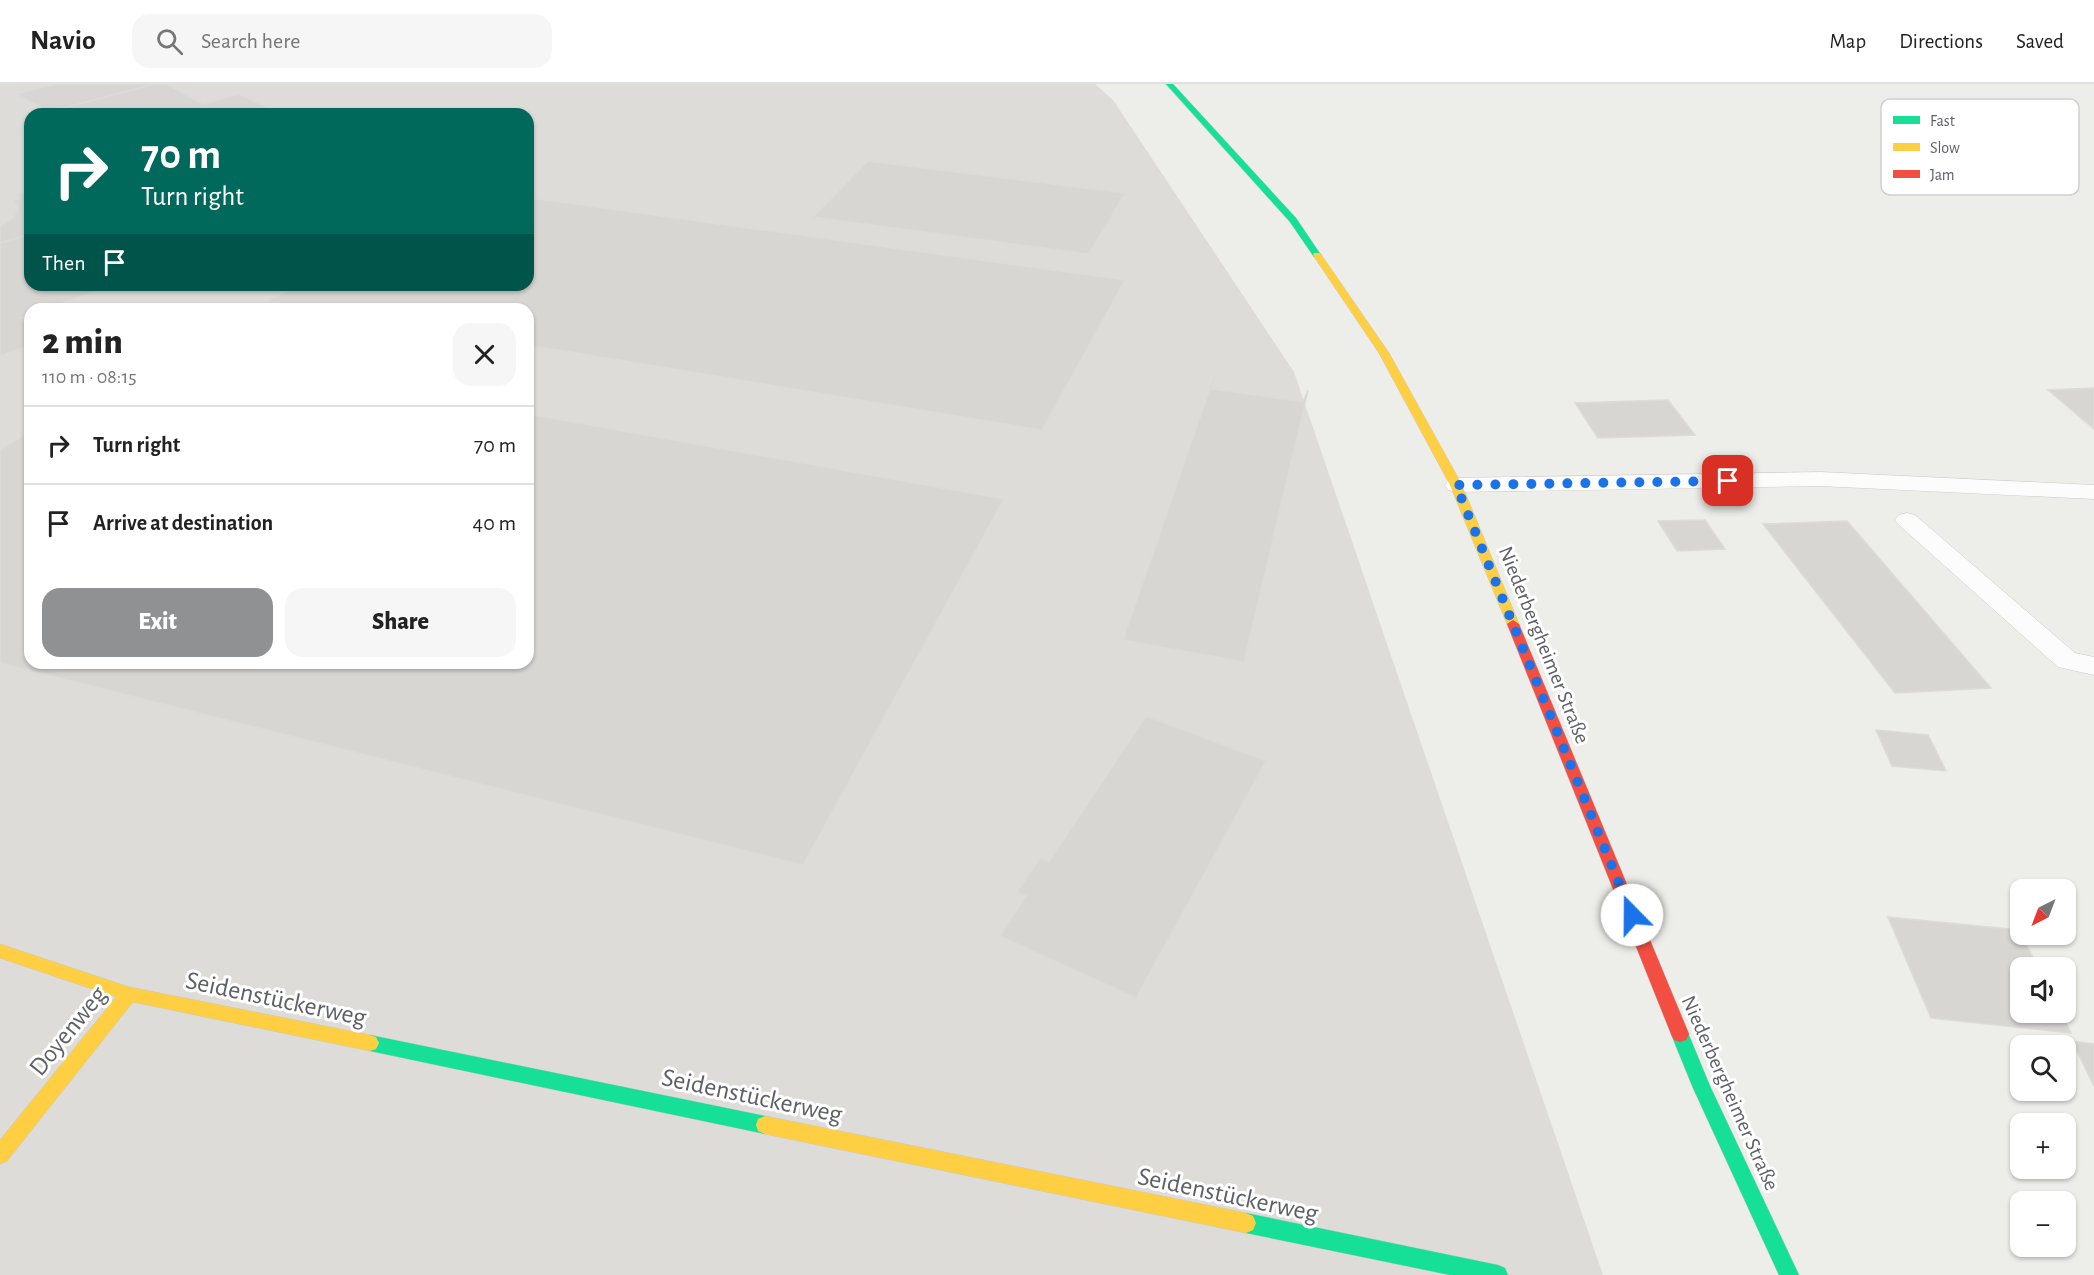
<!DOCTYPE html>
<meta charset="utf-8">
<style>
:root{--surface:#fff;--page:#f6f6f6;--text:#222;--muted:#767676;--line:#e0e0e0;--accent:#909193}
body{margin:0;font-family:"Alegreya Sans",sans-serif;background:var(--page);color:var(--text);height:100vh;display:flex;flex-direction:column;font-size:22px;white-space:nowrap}
*{box-sizing:border-box;margin:0}
p{font-size:20px;color:var(--muted)}
.icon{flex:none;width:33px;height:33px;fill:none;stroke:currentColor;stroke-width:2;stroke-linecap:round;stroke-linejoin:round}
.map{position:relative;flex:1;overflow:hidden}
.sheet{position:absolute;left:24px;top:219px;width:510px;height:366px;display:flex;flex-direction:column;background:var(--surface);border-radius:18px;box-shadow:0 2px 4px #0004}
.sheet>*{flex:none}
.top-card{position:absolute;left:24px;top:24px;width:510px;height:183px;border-radius:18px;box-shadow:0 2px 4px #0004;background:#00695c;color:#fff;overflow:hidden}
.needle{width:39px;rotate:222deg}
.controls{position:absolute;left:2010px;top:795px;display:grid;gap:12px}
.controls a{display:grid;place-items:center;width:66px;height:66px;border-radius:12px;background:var(--surface);box-shadow:0 2px 4px #0004;font-size:30px}
.pin{position:absolute;display:grid;place-items:center;width:51px;height:51px;color:#fff;margin:-26px;border-radius:12px;box-shadow:0 3px 9px #0006}
.me{position:absolute;width:66px;margin:-33px;rotate:338deg;stroke-linejoin:round;filter:drop-shadow(0 0 4px #0008)}
.turn{display:flex;align-items:center;gap:21px;height:126px;padding:0 18px;font-size:27px}
.turn .icon{width:78px;height:78px;stroke-width:2.5}
.turn b{display:block;font-size:42px;line-height:51px}
.then{display:flex;align-items:center;height:57px;padding:0 18px;background:#0003;gap:12px;font-size:22px}
.round{display:grid;place-items:center;flex:none;width:63px;height:63px;border-radius:18px;background:var(--page)}
.overview{display:flex;align-items:center;justify-content:space-between;height:102px;padding:0 18px}
h1{font-size:36px;font-weight:800;line-height:45px}
.cta{display:flex;gap:12px;margin-top:auto;padding:12px 18px}
.cta a{flex:1;height:69px;border-radius:18px;background:var(--accent);color:#fff;font-size:24px;font-weight:800;line-height:69px;text-align:center}
.cta a+a{background:var(--page);color:var(--text)}
ul{padding:0;list-style:none}
li{display:flex;align-items:center;gap:18px;height:78px;padding:0 18px;border-top:2px solid var(--line)}
li div{flex:1}
li b{display:block;font-size:22px}
li em{font-style:normal}
header{display:flex;align-items:center;gap:36px;box-sizing:border-box;height:84px;padding:0 30px;background:var(--surface);border-bottom:2px solid var(--line)}
header strong{font-size:28px}
nav{display:flex;gap:33px;margin-inline-start:auto;font-size:21px}
.search{width:420px;height:54px;background:var(--page);display:flex;align-items:center;gap:15px;box-sizing:border-box;padding:0 21px;border-radius:18px;color:var(--muted);font-size:22px}
.map>svg:first-child{display:block}
</style>
<header>
<strong>Navio</strong>
<div class="search"><svg class="icon" aria-label="search" viewBox="0 0 24 24"><circle cx="10" cy="10" r="6"/><path d="M15 15l6 6"/></svg>Search here</div>
<nav><a>Map</a><a>Directions</a><a>Saved</a></nav>
</header>
<div class="map">
<svg width="2094" height="1191" viewBox="0 0 2094 1191">
<rect width="100%" height="100%" fill="#edede9"/>
<!-- industrial -->
<path fill="#dddcd9" fill-rule="evenodd" d="M0,0H1095L1113,16L1294,288L1603,1191H0ZM30,30H528V201H30ZM30,225H528V579H30Z"/>
<!-- building -->
<path fill="#d7d6d3" stroke="#dcdbd8" stroke-width="1.5" d="M55,0H154L49,28L17,10Z
M154,0H166L203,20L239,10L281,30H41Z
M868,77L1125,109L1089,170L813,133Z
M30,103V150L0,159V142L13,134L18,126V121L11,117L20,114L15,111L27,107L24,105Z
M528,114L553,117L1125,196L1042,346L528,261V225H314L266,217L301,201H528Z
M30,150V201H114L45,225H30V230L20,234L30,241V261L0,272V159Z
M1214,293H1216L1212,305L1303,318L1308,306L1244,578L1123,556Z
M2094,304V345L2048,306Z
M1668,316L1695,351L1598,354L1575,319Z
M528,330L1004,415L803,781L0,579V366L30,347V579H528Z
M1705,436L1725,465L1677,467L1658,437Z
M1847,437L1991,604L1895,609L1763,440Z
M1146,632L1266,677L1136,914L1000,852L1026,812L1017,808L1040,774L1049,778Z
M1876,646L1928,651L1946,687L1892,682Z
M1888,833L2019,846L2038,884H2020V928H2061L2071,949L1931,934Z
M2072,957L2094,960V1002Z"/>
<g fill="none" stroke-linecap="round" stroke-linejoin="round">
<!-- lane casing -->
<g stroke="#cacbca" stroke-width="1">
<path id="lane" d="M1820,388L2094,401V415L1820,402L1456,408L1448,406L1445,401L1448,396L1456,394Z
M1907,429L1915,431L2075,569L2094,573V591L2058,583L1899,441L1895,436L1899,431Z"/>
</g>
<!-- fast casing -->
<g stroke="#c8c9c9" stroke-width="1">
<path id="fast" d="M1166,0H1173L1296,134L1321,171L1320,173H1314L1290,138Z
M1680,942L1686,944L1710,1002L1799,1191H1779L1693,1004L1671,950L1674,944Z
M370,951L765,1032L772,1035L774,1041L772,1047L765,1050L370,967L364,965L361,959L364,953Z
M1246,1129L1498,1181L1505,1184L1508,1191H1450L1246,1149L1239,1146L1236,1139L1239,1132Z"/>
</g>
<!-- slow casing -->
<g stroke="#c8c9c9" stroke-width="1">
<path id="slow" d="M1314,169H1320L1389,269L1462,401L1519,540L1518,543L1513,544L1507,540L1450,401L1379,269L1313,171Z
M0,860L129,903L370,951L376,953L379,959L376,965L370,967L133,918L7,1077L0,1080V1056L116,913L0,874Z
M765,1032L1246,1129L1253,1132L1256,1139L1253,1146L1246,1149L765,1050L758,1047L756,1041L758,1035Z"/>
</g>
<!-- jam casing -->
<g stroke="#c8c9c9" stroke-width="1">
<path id="jam" d="M1513,536L1519,540L1689,950L1686,956L1680,958L1674,956L1671,950L1507,540Z"/>
</g>
<!-- lane -->
<use href="#lane" fill="#fcfcfc" fill-rule="evenodd"/>
<!-- fast -->
<use href="#fast" fill="#16e098" fill-rule="evenodd"/>
<!-- slow -->
<use href="#slow" fill="#ffcf43" fill-rule="evenodd"/>
<!-- jam -->
<use href="#jam" fill="#f24e42" fill-rule="evenodd"/>
</g>
<g fill="none" stroke-linecap="round" stroke-linejoin="round">
<!-- route -->
<path stroke="#1a73e8" stroke-width="10" stroke-dasharray="0 18" d="M1632,831L1456,401L1728,397"/>
</g>
<g text-anchor="middle" dominant-baseline="central" stroke-width="6" stroke-linejoin="round" paint-order="stroke">
<!-- street labels -->
<g font-size="21" fill="#5e6065" stroke="#fff">
<text transform="translate(1544 561) rotate(68)">Niederbergheimer Straße</text>
<text transform="translate(1730 1009) rotate(66)">Niederbergheimer Straße</text>
</g>
<!-- near-street labels -->
<g font-size="26" fill="#5e6065" stroke="#fff">
<text transform="translate(276 915) rotate(12)">Seidenstückerweg</text>
<text transform="translate(68 947) rotate(-51)">Doyenweg</text>
<text transform="translate(752 1012) rotate(12)">Seidenstückerweg</text>
<text transform="translate(1228 1111) rotate(12)">Seidenstückerweg</text>
</g>
</g>
<!-- legend -->
<rect x="1881" y="15" width="198" height="96" rx="9" fill="#fff" stroke="#cfcfd1" stroke-width="1.5"/>
<rect x="1893" y="32" width="27" height="8" fill="#16e098"/>
<rect x="1893" y="59" width="27" height="8" fill="#ffcf43"/>
<rect x="1893" y="86" width="27" height="8" fill="#f24e42"/>
<g font-size="16" fill="#5e6065">
<text x="1930" y="42">Fast</text>
<text x="1930" y="69">Slow</text>
<text x="1930" y="96">Jam</text>
</g>
</svg>
<div class="controls">
<a><svg class="needle" viewBox="-14 -14 28 28"><path d="M0-13l5 13h-10z" fill="#e53935"/><path d="M0 13l5-13h-10z" fill="#767676"/></svg></a>
<a><svg class="icon" aria-label="sound" viewBox="0 0 24 24"><path d="M4 9h4l5-4v14l-5-4H4zM17 9q2 3 0 6"/></svg></a>
<a><svg class="icon" aria-label="search" viewBox="0 0 24 24"><circle cx="10" cy="10" r="6"/><path d="M15 15l6 6"/></svg></a>
<a>+</a>
<a>−</a>
</div>
<div class="pin" style="left:1728px;top:397px;background:#d93025"><svg class="icon" aria-label="arrive" viewBox="0 0 24 24"><path d="M6 21V4h12l-3 4 3 4H6"/></svg></div>
<svg class="me" style="left:1632px;top:831px" viewBox="-20 -20 40 40"><circle r="19" fill="#fff"/><path d="M0-13L10 11 0 6-10 11z" fill="#1a73e8"/></svg>
<div class="top-card">
<div class="turn"><svg class="icon" aria-label="right" viewBox="0 0 24 24"><path d="M7 20v-9h11M14 6l5 5-5 5"/></svg><div><b>70 m</b>Turn right</div></div>
<div class="then">Then<svg class="icon" aria-label="arrive" viewBox="0 0 24 24"><path d="M6 21V4h12l-3 4 3 4H6"/></svg></div>
</div>
<section class="sheet">
<div class="overview"><div><h1>2 min</h1><p>110 m · 08:15</p></div><a class="round"><svg class="icon" aria-label="close" viewBox="0 0 24 24"><path d="M6 6l12 12M18 6L6 18"/></svg></a></div>
<ul>
<li><svg class="icon" aria-label="right" viewBox="0 0 24 24"><path d="M7 20v-9h11M14 6l5 5-5 5"/></svg><div><b>Turn right</b></div><em>70 m</em></li>
<li><svg class="icon" aria-label="arrive" viewBox="0 0 24 24"><path d="M6 21V4h12l-3 4 3 4H6"/></svg><div><b>Arrive at destination</b></div><em>40 m</em></li>
</ul>
<div class="cta"><a>Exit</a><a>Share</a></div>
</section>
</div>
